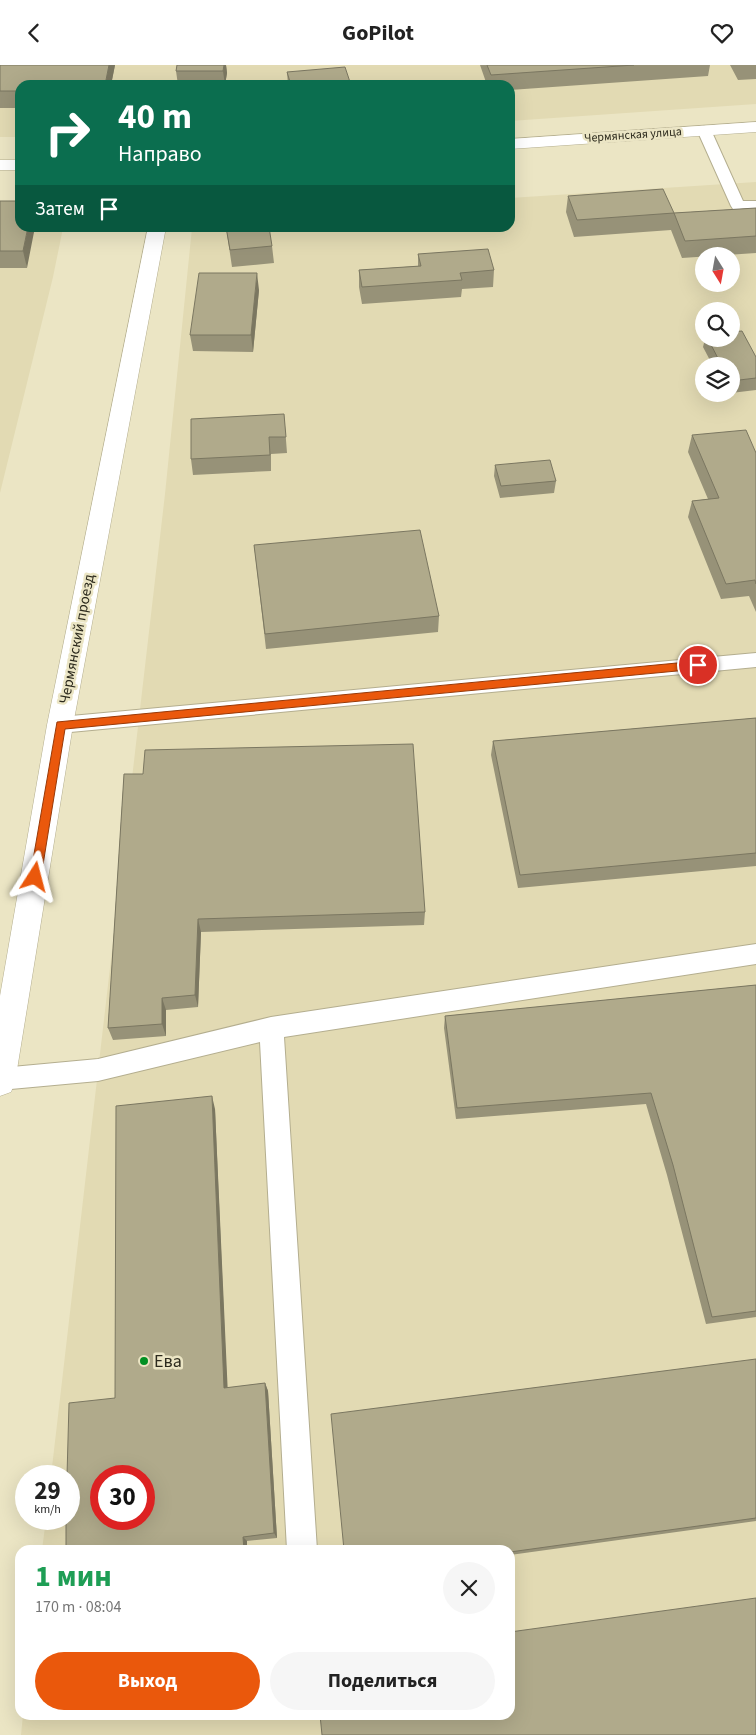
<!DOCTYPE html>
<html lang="ru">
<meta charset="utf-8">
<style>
:root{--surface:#fff;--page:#f6f6f6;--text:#222;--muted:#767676;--accent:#ea580c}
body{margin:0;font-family:"Source Sans 3",sans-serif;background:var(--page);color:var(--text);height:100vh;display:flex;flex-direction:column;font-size:19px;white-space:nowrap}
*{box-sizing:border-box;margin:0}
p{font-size:16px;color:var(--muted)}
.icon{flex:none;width:28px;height:28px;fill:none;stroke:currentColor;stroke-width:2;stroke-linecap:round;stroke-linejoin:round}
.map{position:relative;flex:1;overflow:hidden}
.sheet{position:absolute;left:15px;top:1480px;width:500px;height:175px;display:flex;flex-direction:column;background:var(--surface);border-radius:15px;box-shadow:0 5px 20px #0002}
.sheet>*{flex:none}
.guide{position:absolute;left:15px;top:15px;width:500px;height:152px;border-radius:15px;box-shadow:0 5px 20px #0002;background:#0b6e4f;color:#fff;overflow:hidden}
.needle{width:32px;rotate:169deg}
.fabs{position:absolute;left:695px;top:182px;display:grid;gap:10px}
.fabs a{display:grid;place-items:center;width:45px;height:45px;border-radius:50%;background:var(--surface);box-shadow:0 5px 20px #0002;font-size:25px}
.speed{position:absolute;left:15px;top:1400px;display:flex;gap:10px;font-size:25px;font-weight:700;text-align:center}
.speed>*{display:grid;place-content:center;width:65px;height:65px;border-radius:50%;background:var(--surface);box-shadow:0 5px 20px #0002;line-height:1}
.speed small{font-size:12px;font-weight:400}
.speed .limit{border:8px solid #d22;background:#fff;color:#111}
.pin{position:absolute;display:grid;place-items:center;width:42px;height:42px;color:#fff;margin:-21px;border:2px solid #fff;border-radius:50%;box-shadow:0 1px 5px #0007}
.me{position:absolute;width:55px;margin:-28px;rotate:9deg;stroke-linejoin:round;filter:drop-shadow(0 0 4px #0008)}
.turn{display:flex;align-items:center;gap:18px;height:105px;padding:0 20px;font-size:22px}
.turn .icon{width:65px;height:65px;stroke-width:2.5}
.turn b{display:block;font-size:35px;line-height:42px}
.then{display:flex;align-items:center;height:48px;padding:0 20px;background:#0003;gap:10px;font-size:19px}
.round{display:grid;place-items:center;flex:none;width:52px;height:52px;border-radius:26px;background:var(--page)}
.head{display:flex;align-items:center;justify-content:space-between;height:85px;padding:0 20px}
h1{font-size:30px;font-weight:700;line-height:38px;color:#1e9e55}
.primary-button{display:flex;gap:10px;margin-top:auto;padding:10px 20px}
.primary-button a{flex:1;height:58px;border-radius:30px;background:var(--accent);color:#fff;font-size:20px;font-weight:700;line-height:58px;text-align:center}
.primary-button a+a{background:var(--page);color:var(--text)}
header{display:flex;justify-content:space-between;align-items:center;height:65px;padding:0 20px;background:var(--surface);font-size:22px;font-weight:700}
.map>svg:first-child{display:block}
</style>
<header><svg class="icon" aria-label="back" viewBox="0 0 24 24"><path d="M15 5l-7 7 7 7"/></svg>GoPilot<svg class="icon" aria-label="heart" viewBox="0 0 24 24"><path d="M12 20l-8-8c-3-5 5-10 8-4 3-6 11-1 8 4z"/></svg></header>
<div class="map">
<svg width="756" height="1670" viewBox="0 0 756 1670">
<rect width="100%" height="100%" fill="#ebe5c4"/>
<!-- built -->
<path fill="#e2dab3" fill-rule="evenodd" d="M0,0H756V39L510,56V20H20V72H0Z
M756,117V1670H21L23,1650H510V1485H42L46,1454H69V1411H51L165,429L192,163L510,162V133ZM704,191H731V219H704ZM704,246H731V274H704ZM704,301H731V329H704ZM101,1411H144V1454H101Z
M0,141L20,162L63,163L53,212L0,428Z"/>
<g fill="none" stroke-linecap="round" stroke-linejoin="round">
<!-- service casing -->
<g stroke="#b4ae8f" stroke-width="2">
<path id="service" d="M704,61L711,65L743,136H756V144H733L731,141L697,65Z
M756,588V602L60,668L53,666L50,660L53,654L60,652Z
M756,879V899L284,972L317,1485H287L260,977L98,1016L0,1025L1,1003L98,994L271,952Z"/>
</g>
<!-- minor casing -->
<g stroke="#b4ae8f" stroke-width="1">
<path id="minor" d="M756,57V67L510,84V74Z
M0,95H20V105H0Z
M148,162H166L73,660L15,1017L11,1027L0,1031V931L47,660Z"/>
</g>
<!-- service -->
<use href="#service" fill="#fff" fill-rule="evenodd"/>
<!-- minor -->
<use href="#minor" fill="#fff" fill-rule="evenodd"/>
</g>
<!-- wall -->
<path fill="#979278" d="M0,0H115L111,20H20V43H0Z
M177,0H226L227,8L225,20H178L176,6Z
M480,0H710L708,11L510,25V20H487Z
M730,0H756V14L738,15Z
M287,7L351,20H288Z
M568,131L674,148L756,143V188L682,193L671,165L574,172L566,147Z
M0,136H20L27,203H0Z
M226,162L272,181L274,198L232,202Z
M418,189L494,205L493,222L462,224L461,232L362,239L359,222V205L418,201Z
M259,225L253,287L193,286L190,270Z
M705,274H731L756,292V325L731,328V301H713L703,282Z
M284,349L287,388L271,389V406L193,410L191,394Z
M692,370L756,388V547L749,531L721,534L688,452L692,436L708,434L688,387Z
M495,400L556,416L554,428L500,433L494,411Z
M254,480L439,551L438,567L266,584Z
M756,653V801L518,823L491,690L493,676Z
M124,709L425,847L424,860L201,867L198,942L166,945V971L113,975L108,963Z
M756,920V1252L706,1259L667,1110L646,1039L456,1054L444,963L445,951Z
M215,1044L227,1323L265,1318L268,1326L277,1473L247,1476V1485H66L115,1333Z
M756,1294V1456L510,1490V1485Z"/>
<!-- shaded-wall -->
<path fill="#7b7761" d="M109,0H115L111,20H105Z
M224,0H226L227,8L225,20L223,6Z
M28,162H35L27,203L23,186Z
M257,208L259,225L253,287L251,270Z
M198,854L201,867L198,942L195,930Z
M162,933L166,945V971L162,959Z
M212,1031L215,1044L228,1331L224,1323Z
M265,1318L268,1326L277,1473L274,1468Z
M243,1472L247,1476V1485H244Z"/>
<!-- building -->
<path fill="#b0aa8b" stroke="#7b7761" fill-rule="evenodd" d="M0,0H109L105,20H20V26H0Z
M177,0H224L223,6H176Z
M487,0H634L491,10Z
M345,2L351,20H291L287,7Z
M663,124L674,148L756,143V171L685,176L674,148L577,155L568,131Z
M0,136H20V162H28L23,186H0Z
M226,162H269L272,181L230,185Z
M488,184L494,205L460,208L462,215L362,222L359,205L421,201L418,189Z
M199,208H257L251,270H190Z
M742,266L756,292V313L731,316V301H722L708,274H731V267Z
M284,349L286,372H269L270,390L191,394V354Z
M746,365L756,388V519L755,515L726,519L692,436L719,433L692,370Z
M550,395L556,416L501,421L495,400Z
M420,465L439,551L265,569L254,480Z
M756,653V788L520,810L493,676Z
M413,679L425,847L198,854L195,930L162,933V959L108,963L124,709H143L145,685Z
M756,920V1246L712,1252L673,1100L651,1028L457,1043L445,951Z
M212,1031L224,1323L265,1318L274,1468L243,1472L244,1485H66V1454H69V1411H67L69,1338L115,1333L116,1041ZM101,1411H144V1454H101Z
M756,1294V1453L510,1487V1485H344L331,1349Z
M756,1533V1670H322L320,1650H510V1567Z"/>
<!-- route -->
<path fill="#ea580c" stroke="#983908" d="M698,596L703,600L698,604L65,664L41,812L35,817L30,812L57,657Z"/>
<!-- markers -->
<circle fill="#008f22" stroke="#ebe5c4" stroke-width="2" cx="144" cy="1296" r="5"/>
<g text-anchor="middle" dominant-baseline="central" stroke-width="5" stroke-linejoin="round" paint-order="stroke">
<!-- far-street labels -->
<g font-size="12" fill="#2c2a1d" stroke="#ebe5c4">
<text transform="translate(633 70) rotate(-4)">Чермянская улица</text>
</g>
<!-- street labels -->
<g font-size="15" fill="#2c2a1d" stroke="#ebe5c4">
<text transform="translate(77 574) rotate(-79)">Чермянский проезд</text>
</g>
<!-- near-poi labels -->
<g font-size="18" fill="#2c2a1d" stroke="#ebe5c4" text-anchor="start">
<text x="154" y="1296">Ева</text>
</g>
</g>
</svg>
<div class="fabs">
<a><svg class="needle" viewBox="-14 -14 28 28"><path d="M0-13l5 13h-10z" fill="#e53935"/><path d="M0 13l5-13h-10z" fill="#767676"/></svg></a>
<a><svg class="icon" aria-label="search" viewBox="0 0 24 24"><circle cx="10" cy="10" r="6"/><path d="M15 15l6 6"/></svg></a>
<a><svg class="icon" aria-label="layers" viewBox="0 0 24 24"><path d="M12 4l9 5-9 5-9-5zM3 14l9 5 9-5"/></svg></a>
</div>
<div class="speed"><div>29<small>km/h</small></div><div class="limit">30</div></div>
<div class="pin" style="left:698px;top:600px;background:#d93025"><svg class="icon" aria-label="arrive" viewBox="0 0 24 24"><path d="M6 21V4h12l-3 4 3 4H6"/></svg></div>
<svg class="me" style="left:35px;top:812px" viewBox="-20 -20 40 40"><path d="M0-17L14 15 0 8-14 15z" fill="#ea580c" stroke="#fff" stroke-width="4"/></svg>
<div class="guide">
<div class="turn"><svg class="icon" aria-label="right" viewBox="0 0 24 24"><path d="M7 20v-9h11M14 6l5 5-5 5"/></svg><div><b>40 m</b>Направо</div></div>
<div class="then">Затем<svg class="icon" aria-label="arrive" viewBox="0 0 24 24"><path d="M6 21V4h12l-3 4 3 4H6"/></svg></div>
</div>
<section class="sheet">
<div class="head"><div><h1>1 мин</h1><p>170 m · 08:04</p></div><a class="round"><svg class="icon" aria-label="close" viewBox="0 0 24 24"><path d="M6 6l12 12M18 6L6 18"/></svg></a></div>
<div class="primary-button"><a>Выход</a><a>Поделиться</a></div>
</section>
</div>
